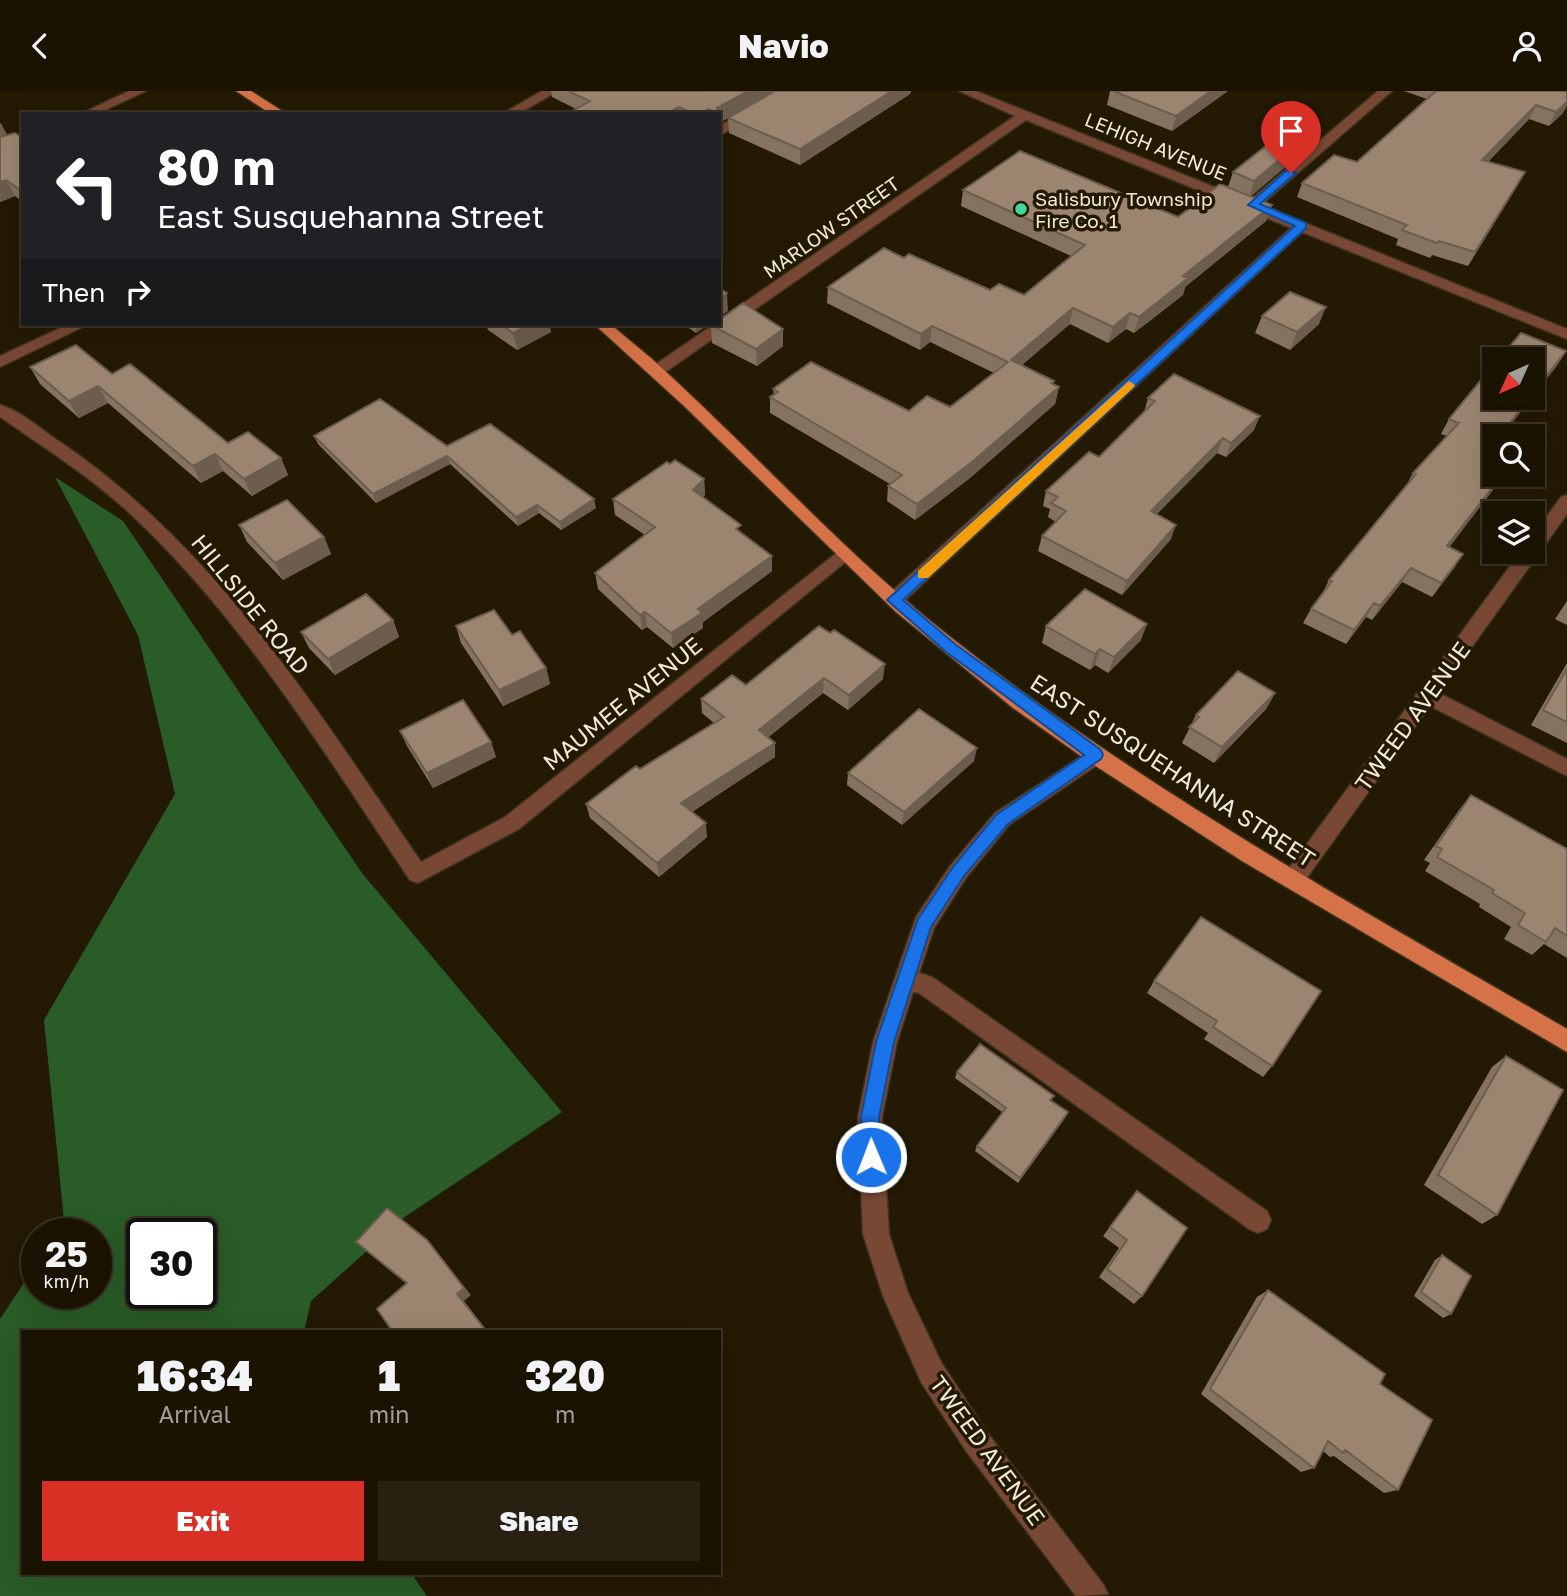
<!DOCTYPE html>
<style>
:root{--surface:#1b1302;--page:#282011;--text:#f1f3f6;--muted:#a09e99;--line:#393224;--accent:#d93025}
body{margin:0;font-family:"Golos Text",sans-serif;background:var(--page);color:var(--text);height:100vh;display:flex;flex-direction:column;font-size:26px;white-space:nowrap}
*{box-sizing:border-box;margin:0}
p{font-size:23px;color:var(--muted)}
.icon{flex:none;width:38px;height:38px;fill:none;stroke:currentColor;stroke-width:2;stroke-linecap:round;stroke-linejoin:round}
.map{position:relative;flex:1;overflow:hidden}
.details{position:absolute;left:21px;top:1239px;width:700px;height:245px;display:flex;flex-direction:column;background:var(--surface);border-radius:0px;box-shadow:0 7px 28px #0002,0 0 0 2px var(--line)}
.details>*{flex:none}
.top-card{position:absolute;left:21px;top:21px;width:700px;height:214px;border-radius:0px;box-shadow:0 7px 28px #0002,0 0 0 2px var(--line);background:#202124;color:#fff;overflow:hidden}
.needle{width:46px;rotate:225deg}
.tools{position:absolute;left:1482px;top:256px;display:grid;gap:14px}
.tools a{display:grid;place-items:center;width:63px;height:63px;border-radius:0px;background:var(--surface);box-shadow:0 7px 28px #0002,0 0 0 2px var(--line);font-size:35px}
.speed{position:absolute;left:21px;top:1127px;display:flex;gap:14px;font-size:35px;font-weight:700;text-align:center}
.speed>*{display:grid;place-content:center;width:91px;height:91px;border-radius:50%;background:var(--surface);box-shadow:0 7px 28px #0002,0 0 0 2px var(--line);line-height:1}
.speed small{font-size:18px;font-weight:400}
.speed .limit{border:4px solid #111;border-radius:10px;background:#fff;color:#111}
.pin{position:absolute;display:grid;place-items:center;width:60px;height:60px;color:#fff;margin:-72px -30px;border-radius:50% 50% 50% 0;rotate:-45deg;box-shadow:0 0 7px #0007}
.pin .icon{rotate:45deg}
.me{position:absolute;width:77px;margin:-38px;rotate:359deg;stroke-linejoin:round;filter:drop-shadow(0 0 5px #0008)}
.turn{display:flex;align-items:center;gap:24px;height:147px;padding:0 21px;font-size:32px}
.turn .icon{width:91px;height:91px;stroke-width:2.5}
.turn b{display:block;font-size:49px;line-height:60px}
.then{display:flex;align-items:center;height:66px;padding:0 21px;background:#0003;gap:14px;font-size:26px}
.eta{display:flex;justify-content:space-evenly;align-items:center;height:119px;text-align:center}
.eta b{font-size:42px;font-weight:800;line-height:49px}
.button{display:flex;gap:14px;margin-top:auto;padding:14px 21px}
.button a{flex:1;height:80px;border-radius:0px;background:var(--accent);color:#fff;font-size:28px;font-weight:800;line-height:80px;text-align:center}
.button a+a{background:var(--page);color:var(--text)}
header{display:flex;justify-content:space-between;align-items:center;height:91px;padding:0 21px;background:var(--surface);font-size:32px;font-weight:800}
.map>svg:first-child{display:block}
</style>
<header><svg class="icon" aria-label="back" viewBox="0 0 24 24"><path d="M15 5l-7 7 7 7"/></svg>Navio<svg class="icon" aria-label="person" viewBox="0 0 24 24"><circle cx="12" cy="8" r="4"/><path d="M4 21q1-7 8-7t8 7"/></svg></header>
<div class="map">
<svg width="1567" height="1505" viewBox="0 0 1567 1505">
<rect width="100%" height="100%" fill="#241903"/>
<!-- forest -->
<path fill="#295c26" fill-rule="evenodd" d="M55,386L123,430L362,782L562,1021L406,1125L311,1210L304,1241H23V1482H411L427,1505H0V1228L37,1172V1202H96V1143H56L64,1130L44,929L175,703L138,544ZM142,1143H201V1202H142Z"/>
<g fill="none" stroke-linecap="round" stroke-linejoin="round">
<!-- minor casing -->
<g stroke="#3d321d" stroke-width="3">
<path id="minor" d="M129,0H146L97,23H80Z
M542,0H558L518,23H502Z
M781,0H796L719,45V35Z
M959,0H976L1249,110L1378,0H1392L1261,114L1567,238V248L1302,141L900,514H888L885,509L888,504L1291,137L1026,29L664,282H652L650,279L652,276L714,233H719V229L1015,25Z
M69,233H89L0,276V265Z
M0,314C22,320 44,341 63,353C218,459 317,619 421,771L505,726L839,460H851L854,464L519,738L418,792L410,789C323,660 240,523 124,417C86,383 42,355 0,326Z
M1567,404V423L1439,602L1567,668V685L1430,615L1301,795L1293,798L1285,795L1282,789L1285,783L1521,460H1533V444L1561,406Z
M1096,656L1103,658L1106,664L1103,670L1009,734L966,787L934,837L919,882L932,886L1267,1120L1271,1129L1267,1138L1258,1142L1249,1138L919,902L913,901L897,951L882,1026L889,1143L908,1202L941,1271L986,1340L1103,1493L1108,1503L1076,1505L966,1360L921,1291L883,1205L863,1143L858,1026L873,951L916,826L950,775L995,722Z"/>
</g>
<!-- major casing -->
<g stroke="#3d321d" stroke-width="3">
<path id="major" d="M236,0H251L287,23H271Z
M594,233H610L652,268C755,361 848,467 958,552C1148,701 1359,817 1567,938V961L1242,770L1088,670L1013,617L896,521L684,315Z"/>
</g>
<!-- minor -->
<use href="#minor" fill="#784834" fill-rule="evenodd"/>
<!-- major -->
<use href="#major" fill="#d57247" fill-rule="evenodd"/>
</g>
<!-- wall -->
<path fill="#857260" d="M551,0H911L910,3L800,74L729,42L728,27L732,25L719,32V23H567L576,18L552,6Z
M1110,0H1228L1172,40L1107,14Z
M1404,0H1567V15L1562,23L1549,35L1529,28L1488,71L1517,95L1468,175L1432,164L1430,167L1396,154L1398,148L1297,106L1302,92L1357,71L1427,8Z
M0,32L7,44L23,47V111L15,105L0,111Z
M1291,59L1285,76L1251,105L1272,114L1266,130L1185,196L1183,204L1134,242L1126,238L1108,252L1070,233L1022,274L1054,290L1053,293L1059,296L1055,313L970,387L915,429L887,410L888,395L890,393L770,322V306L774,304L773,298L909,320L950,316L994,282L930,251L920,259L827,212L828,196L904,167L990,199L1024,204L1071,165L961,115L963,99L1178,126L1228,96L1233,81Z
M1262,225L1319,233L1290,259L1255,242Z
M486,233H549L551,241L517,259L488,239Z
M683,233H709L696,242Z
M711,234L783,255L757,275L712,252Z
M30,276L112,283L228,352L281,367L288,384L252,405L223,380L201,392L108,312L79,327L40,293Z
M1494,306H1532L1502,345H1494L1505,383L1449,456L1463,463L1454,477L1432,506L1402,491L1372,529L1366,526L1346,553L1303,532L1311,518L1322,503L1329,489L1407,393L1413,382L1447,345L1441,343L1449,328Z
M1148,307L1254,339L1226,366L1217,362L1157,423L1171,448L1122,504L1038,460L1042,445L1056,431L1048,426L1050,418L1043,415L1046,400L1099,366L1144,321Z
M314,345L447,355L596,417L561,439L539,422L518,435L450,373L376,412L318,353Z
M670,373L704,388L705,404L703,406L741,442L772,480L703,531V537L673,557L647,536L642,539L598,498L595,482L645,444L615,424L613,408Z
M239,434L324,446L331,463L283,489L247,451Z
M1567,510V534L1555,528Z
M393,529L399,546L335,584L309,557L301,541Z
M456,535L512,544L546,577L550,593L503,615L461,552Z
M819,535L883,588L848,619L823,602L768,646L775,652V666L692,721L707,746L659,786L590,727L586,713L640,678L714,632L702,622L701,608L746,594Z
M1046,535L1141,549L1108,582L1095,574L1090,579L1042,552Z
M1567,572V652L1531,634Z
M1275,602L1266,618L1214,672L1182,652L1196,624Z
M400,640L491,651L496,666L433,697L407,655Z
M974,670L902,734L847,694L848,682Z
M1471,704L1567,758V867L1544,853L1532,864L1504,848L1511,836L1479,816L1480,813L1425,780L1430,772L1424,769L1459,719Z
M1201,826L1272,975L1263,986L1204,948L1208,942L1147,902L1154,890Z
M1506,965L1497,1124L1482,1133L1424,1094L1492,976Z
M957,981L1065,1027L1018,1092L975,1060L977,1055L1002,1021L955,987Z
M1137,1100L1142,1205L1134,1213L1099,1186L1119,1157L1103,1145Z
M1442,1164L1451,1223L1443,1227L1414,1205L1435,1169Z
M1268,1199L1380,1293L1398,1399L1384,1402L1334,1365L1330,1366L1323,1360L1314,1377L1301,1381L1201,1303L1257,1206Z"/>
<!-- shaded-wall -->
<path fill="#6c5d4e" d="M748,0H776L719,32V23H716L717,17Z
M892,0H911L910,3L800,74V58Z
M1211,0H1228L1172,40L1176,25Z
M1567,11V15L1562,23L1549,35L1556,21Z
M1536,14L1529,28L1475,83L1482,69Z
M679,16L680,23H666Z
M708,18L709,23H700Z
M1,32L9,48L0,52V33Z
M1291,59L1285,76L1249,107L1254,90Z
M1525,81L1517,95L1468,175L1475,161Z
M6,89L15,105L0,111V91Z
M1272,114L1266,130L1185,196L1183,204L1134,242L1139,226L1183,185Z
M727,202L728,220L719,226V208Z
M1326,216L1319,233L1290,259L1297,241Z
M1073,217L1070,233L1008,285L1011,269Z
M1130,222L1126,238L1108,252L1113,236Z
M531,233H549L551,241L517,259L513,242Z
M696,233H709L696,242Z
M932,235L930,251L920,259L921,243Z
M783,238V255L757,275L756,258Z
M1566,260L1557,275L1533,305V302Z
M1054,290L1050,304L1059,296L1055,313L970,387L915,429L917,413Z
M98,295L108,312L79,327L69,310Z
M1530,306H1532L1502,345H1500Z
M1260,325L1254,339L1226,366L1231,352Z
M1223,347L1217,362L1146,434L1151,420Z
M215,363L223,380L201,392L193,375Z
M447,365L450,373L376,412L373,403Z
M281,367L288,384L252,405L244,388Z
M1503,383H1505L1439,470L1447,455Z
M704,388L705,404L695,415L693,399Z
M594,408L596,417L561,439L560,431Z
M537,414L539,422L518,435L516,426Z
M1176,434L1171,448L1122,504L1127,490Z
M324,446L331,463L283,489L275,472Z
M1463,463L1454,477L1432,506L1441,492Z
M772,465V480L703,531V537L673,557L671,542L698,518Z
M1411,477L1402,491L1372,529L1380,515Z
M1374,512L1366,526L1346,553L1354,539Z
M645,521L647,536L642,539L640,524Z
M393,529L399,546L335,584L328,568Z
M1147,533L1141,549L1108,582L1114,566Z
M1100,558L1095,574L1090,579L1095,563Z
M885,573L883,588L848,619L849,604Z
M546,577L550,593L503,615L499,599Z
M824,587L823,602L759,654V639Z
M1275,602L1266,618L1214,672L1222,656Z
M491,651L496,666L433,697L427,682Z
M775,652V666L683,726L681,712Z
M977,657L974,670L902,734L904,721Z
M706,732L707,746L659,786L657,772Z
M1068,1021L1065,1027L1018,1092L1020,1087Z
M427,1149L471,1204L464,1210L488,1241H487L457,1203Z"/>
<!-- building -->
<path fill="#9b8570" stroke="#6c5d4e" stroke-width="2" d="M568,0H748L717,17L716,21L708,18L700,23H694L679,16L666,23H567L590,10Z
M775,0H892L800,58L728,27Z
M1113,0H1211L1176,25Z
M1436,0H1567V11L1556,21L1536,14L1482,69L1525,81L1475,161L1439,150L1437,152L1402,139L1407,134L1302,92L1334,64L1357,71Z
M15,42L23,47V101L6,89L0,91V46Z
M1271,51L1291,59L1254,90L1233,81Z
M1020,60L1178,126L1220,93L1272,114L1183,185L1188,187L1139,226L1130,222L1113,236L1073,217L1011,269L1054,290L1051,292L1059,296L972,371L917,413L888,395L902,384L770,306L778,301L773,298L811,271L909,320L927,305L950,316L1008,271L932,235L921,243L828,196L884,157L904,167L909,163L990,199L999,193L1024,204L1085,154L963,99Z
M719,197L727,202L719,208Z
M1290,201L1326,216L1297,241L1262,225Z
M743,212L783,238L756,258L711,234L713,233H719V229Z
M500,233H531L513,242Z
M1521,242L1566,260L1533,302V268H1499Z
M76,254L112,283L130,273L228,352L248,341L281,367L244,388L215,363L193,375L98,295L69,310L30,276Z
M1494,273V306H1530L1500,345H1494V383H1503L1447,455L1463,463L1441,492L1411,477L1380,515L1374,512L1354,539L1311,518L1332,490L1329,489L1416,383L1413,382L1459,332L1449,328Z
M1174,283L1260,325L1231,352L1223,347L1151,420L1176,434L1127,490L1042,445L1066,420L1051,412L1058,406L1046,400L1089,361L1099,366L1155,310L1148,307Z
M380,308L447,355L490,333L594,408L560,431L537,414L516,426L447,365L373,403L314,345Z
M675,369L704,388L693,399L741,434L736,438L772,465L698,518L702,522L671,542L645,521L640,524L595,482L655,436L613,408L667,371L670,373Z
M287,409L324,446L275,472L239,434Z
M1085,498L1147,533L1114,566L1100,558L1095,563L1046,535Z
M366,503L393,529L328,568L301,541Z
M494,519L512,544L520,540L546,577L499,599L456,535Z
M819,535L830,542L834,539L885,573L849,604L824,587L759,639L775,652L681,712L706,732L657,772L586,713L636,675L640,678L724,626L701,608L732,584L746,594Z
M1567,578V631L1543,619Z
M1238,580L1275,602L1222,656L1189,636L1199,626L1196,624Z
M463,609L491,651L427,682L400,640Z
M919,618L977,657L904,721L848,682Z
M1471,704L1567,758V845L1555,837L1546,851L1518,834L1525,822L1492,802L1494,799L1437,766L1442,758L1436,755Z
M1201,826L1321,900L1272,975L1213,936L1217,930L1154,890Z
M980,953L1054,1005L1050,1009L1068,1021L1020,1087L977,1055L1006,1017L957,981Z
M1506,965L1563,999L1497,1124L1438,1084Z
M1137,1100L1187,1137L1142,1205L1107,1178L1127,1149L1110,1136Z
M387,1117L427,1149L464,1197L457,1203L487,1241H393L377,1218L407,1192L356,1151Z
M1442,1164L1471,1185L1451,1223L1421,1201Z
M1268,1199L1385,1283L1380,1293L1432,1329L1398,1399L1345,1359L1343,1362L1328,1350L1314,1377L1210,1298Z"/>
<!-- route -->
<path fill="#1a73e8" stroke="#114b97" stroke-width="2" d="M1287,79L1296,82L1260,113L1306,132V137L903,509L955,553L1101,659L1103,664L1101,668L1008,733L964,785L931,836L894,951L879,1026L880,1066L878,1073L871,1075L864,1073L862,1066L861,1026L876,951L918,828L953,776L996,724L1084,664L945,560L887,509L1295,135L1248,114Z"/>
<!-- slow -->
<path fill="#f59e0b" d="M1129,290L1135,294L1133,297L928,487H918V480Z"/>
<!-- markers -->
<circle fill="#44d4a0" stroke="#241903" stroke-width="2.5" cx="1021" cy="118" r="7"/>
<g text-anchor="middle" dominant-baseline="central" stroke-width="7" stroke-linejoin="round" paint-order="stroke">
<!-- far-street labels -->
<g font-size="19" fill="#f1eadb" stroke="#241903">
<text transform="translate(1156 55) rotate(22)">LEHIGH AVENUE</text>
<text transform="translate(831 136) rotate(-35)">MARLOW STREET</text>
</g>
<!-- far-poi labels -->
<g font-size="19" fill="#f1eadb" stroke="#241903" text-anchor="start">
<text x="1035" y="107">Salisbury Township<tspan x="1035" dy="22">Fire Co. 1</tspan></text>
</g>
<!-- street labels -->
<g font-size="23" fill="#f1eadb" stroke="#241903">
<text transform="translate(251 513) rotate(51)">HILLSIDE ROAD</text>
<text transform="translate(622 612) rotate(-39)">MAUMEE AVENUE</text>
<text transform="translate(1412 625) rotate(-54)">TWEED AVENUE</text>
<text transform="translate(1173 679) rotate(33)">EAST SUSQUEHANNA STREET</text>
<text transform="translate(988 1359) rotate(54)">TWEED AVENUE</text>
</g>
</g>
</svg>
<div class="tools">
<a><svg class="needle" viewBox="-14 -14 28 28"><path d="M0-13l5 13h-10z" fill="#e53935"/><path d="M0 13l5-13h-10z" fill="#a09e99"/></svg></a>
<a><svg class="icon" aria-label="search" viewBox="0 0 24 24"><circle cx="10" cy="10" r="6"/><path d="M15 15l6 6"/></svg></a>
<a><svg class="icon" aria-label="layers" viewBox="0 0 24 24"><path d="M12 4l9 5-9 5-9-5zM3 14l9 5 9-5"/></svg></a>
</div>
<div class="speed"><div>25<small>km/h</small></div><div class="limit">30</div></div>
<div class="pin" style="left:1291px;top:82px;background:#d93025"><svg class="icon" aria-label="arrive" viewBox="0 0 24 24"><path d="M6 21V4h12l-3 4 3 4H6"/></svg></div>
<svg class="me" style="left:871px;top:1066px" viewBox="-20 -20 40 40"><circle r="17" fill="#1a73e8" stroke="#fff" stroke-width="3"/><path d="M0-11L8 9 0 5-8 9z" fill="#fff"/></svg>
<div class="top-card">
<div class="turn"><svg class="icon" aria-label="left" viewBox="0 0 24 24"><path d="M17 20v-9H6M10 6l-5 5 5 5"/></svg><div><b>80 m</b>East Susquehanna Street</div></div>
<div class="then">Then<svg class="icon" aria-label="right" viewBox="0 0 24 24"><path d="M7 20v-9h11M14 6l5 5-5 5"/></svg></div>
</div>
<section class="details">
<div class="eta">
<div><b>16:34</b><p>Arrival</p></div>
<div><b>1</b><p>min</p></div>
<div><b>320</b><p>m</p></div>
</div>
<div class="button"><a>Exit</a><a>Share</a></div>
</section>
</div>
